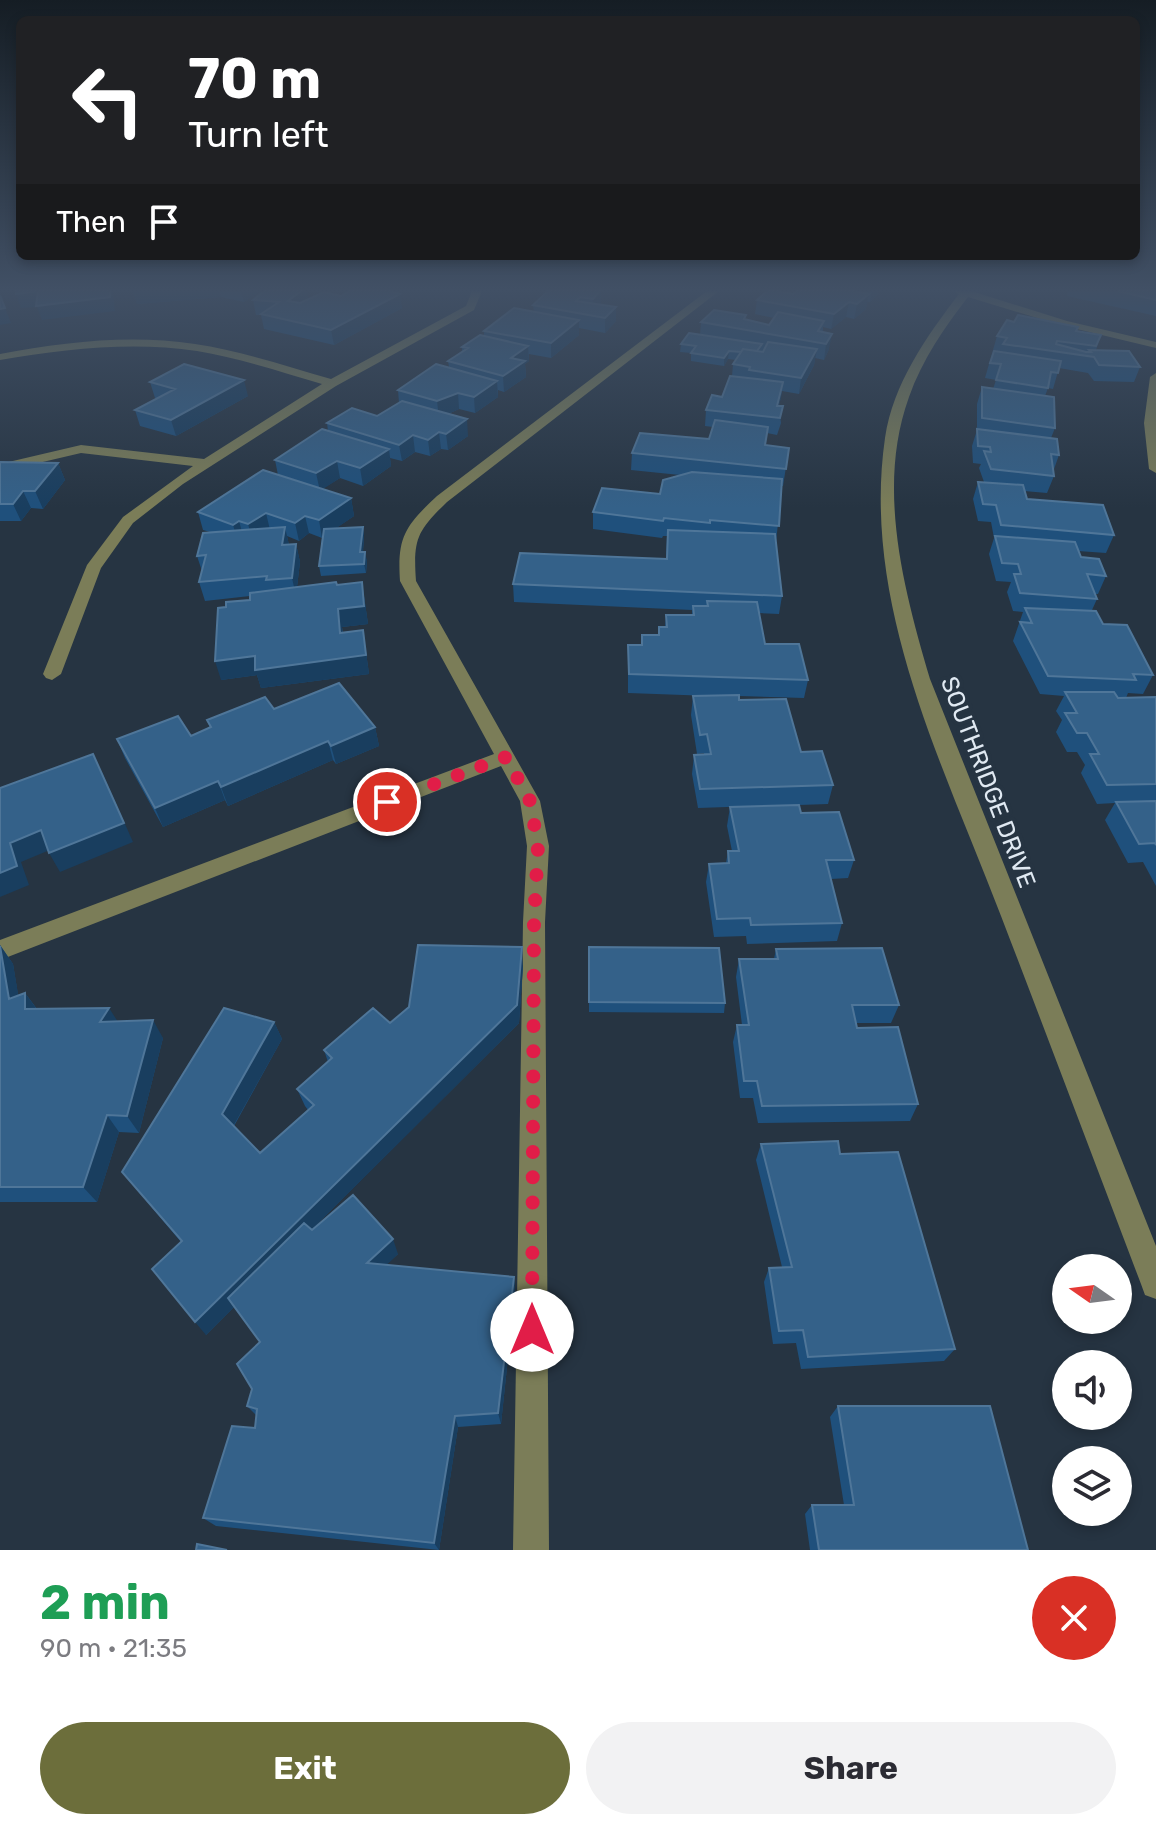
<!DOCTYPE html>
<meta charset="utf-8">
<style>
:root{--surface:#fff;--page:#f2f2f3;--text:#2b2b33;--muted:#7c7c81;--accent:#6c6e3b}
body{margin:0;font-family:Rubik,sans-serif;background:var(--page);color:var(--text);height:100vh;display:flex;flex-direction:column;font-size:30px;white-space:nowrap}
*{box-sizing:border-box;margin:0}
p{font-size:26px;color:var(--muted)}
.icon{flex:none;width:44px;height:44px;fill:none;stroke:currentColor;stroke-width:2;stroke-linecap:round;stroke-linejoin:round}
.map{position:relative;height:1550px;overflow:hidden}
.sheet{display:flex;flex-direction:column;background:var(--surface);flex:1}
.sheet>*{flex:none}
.hud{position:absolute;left:16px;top:16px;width:1124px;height:244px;border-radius:12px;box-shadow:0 4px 12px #0003;background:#202124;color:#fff;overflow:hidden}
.needle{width:52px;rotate:284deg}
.tools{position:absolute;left:1052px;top:1254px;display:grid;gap:16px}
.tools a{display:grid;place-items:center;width:80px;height:80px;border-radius:50%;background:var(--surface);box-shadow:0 4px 12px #0003;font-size:40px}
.pin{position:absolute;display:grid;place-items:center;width:68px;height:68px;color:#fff;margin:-34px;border:4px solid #fff;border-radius:50%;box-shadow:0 2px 8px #0007}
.me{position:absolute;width:88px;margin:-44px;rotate:0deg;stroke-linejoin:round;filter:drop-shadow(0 0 6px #0008)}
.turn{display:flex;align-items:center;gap:28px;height:168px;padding:0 40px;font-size:36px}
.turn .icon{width:104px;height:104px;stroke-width:2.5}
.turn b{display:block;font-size:56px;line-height:68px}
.then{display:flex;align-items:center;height:76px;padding:0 40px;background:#0003;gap:16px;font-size:30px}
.round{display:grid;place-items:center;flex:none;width:84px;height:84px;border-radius:42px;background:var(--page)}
.headline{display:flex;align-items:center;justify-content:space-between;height:136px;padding:0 40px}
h1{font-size:48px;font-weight:700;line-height:60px;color:#1e9e55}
.action{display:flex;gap:16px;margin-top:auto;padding:16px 40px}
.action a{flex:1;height:92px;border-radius:48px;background:var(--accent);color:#fff;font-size:32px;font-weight:700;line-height:92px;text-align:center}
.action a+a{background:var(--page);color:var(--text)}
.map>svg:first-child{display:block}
</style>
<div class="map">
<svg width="1156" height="1550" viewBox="0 0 1156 1550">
<rect width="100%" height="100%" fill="#263442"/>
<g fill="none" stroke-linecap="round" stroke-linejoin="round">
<!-- minor -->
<path fill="#7b7d58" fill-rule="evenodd" d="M472,291H482L474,310L336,386L183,484L133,523L101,568L61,674L52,680L46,678L43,674L87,565L123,517L193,466L81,453L0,472V464L81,445L204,459L322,384C281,372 239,358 197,351C132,341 64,349 0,360V354C64,342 130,334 195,344C241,351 286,366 331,379L466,306Z
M707,291H719L447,502C417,531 413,539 416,581L540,801L549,846L545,922L549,1550H513L523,922L527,846L520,801L501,766L0,960V940L494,754L400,581C397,537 405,526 437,496Z
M954,291H971L1067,321L1156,342V348L1060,325L968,297C944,328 922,360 909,397C876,488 904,590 930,679L1156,1246V1299L1145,1295L1141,1284C1094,1161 1048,1038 1001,916C943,764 861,605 885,438C893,384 926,337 959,294Z
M1156,373V473L1149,469L1144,423L1150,377Z"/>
</g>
<!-- wall -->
<path fill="#1f507c" d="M133,291H260L244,302L221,297L137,304Z
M548,291H601V305L616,321L605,333L579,328V335L551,358L529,354V361L525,364L526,377L504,392L498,390V397L475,413L459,409L448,414L468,436L448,450L441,449L430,456L415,452L402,461L390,458L391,466L363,486L340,478L322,489L351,498L354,516L336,528L363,527L364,536L363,552L367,561L366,573L321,576L319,566L322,538L309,533L299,541L287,536L289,545L296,544L300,562L297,587L337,585L362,582L368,624L342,627L343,633L363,630L369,674L261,688L257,675L221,680L226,607L250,600V596L205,601L199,582L202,571L197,556L210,532L203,530L198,512L278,475L275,460L328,431L327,423L377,416L399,403L398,390L449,367L448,361L462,351V347L484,336V331L534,312L533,305Z
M796,291H878L877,295L870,302H867L866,309L854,319L846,317L831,329L823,327V332L829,349L824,360L815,358L814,365L799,394L782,391L779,406L781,423L777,435L767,433L765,446L789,448L783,486H782L776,542L782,596L779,614L759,613L765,644L808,680L804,698L739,696V700L801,752L833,785L828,804L799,805L801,813L854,860L848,878L831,879L842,923L837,941L747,944L746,936L714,937L706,882L709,864L726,863L728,851H732L727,826L730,807L784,805L698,808L692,774L694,755L704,754V753L697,754L691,715L693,696H711L628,693V645H641L642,635H658L659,627H665L666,615H692V610L514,602L513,584L666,559L667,536H663L662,538L593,529V512L660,494L680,475L631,470L632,453L709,439L713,427L705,426L706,410L722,397L732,376L733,364L736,360L728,359L724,366L691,361V353L680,352L681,344L700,335L701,322L745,319L769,325L774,318L755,314L757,300L793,294Z
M1068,291H1156V316L1067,296Z
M398,293L402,308L334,345L264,329L261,315H256L253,300L308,299L341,296Z
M1077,331L1101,335L1096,350L1140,367L1134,382L1094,381L1088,373L1059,368L1053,389L1048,388L1045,396L1055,428L1051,438L1059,455L1053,472L1054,476L1047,493L1024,491L1027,499L1114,535L1106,553L1078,551L1081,557L1106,576L1098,594H1095L1097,599L1092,610L1103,624L1153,675L1143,694L1128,693L1126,698L1156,697V886L1143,862L1128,863L1105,820L1115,803L1097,804L1081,773L1085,765L1077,752H1067L1056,732L1062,720L1056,711L1064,696L1040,694L1013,641L1023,612L1013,611L1007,592L1011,582L996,581L989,554L994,538L991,522L978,521L973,499L978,482H984L979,468L981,464L973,463L972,446L977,430V404L982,387L993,389L996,380L985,378L997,336Z
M150,382L248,396L176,436L140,426L135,410L157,398H155Z
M0,462L58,463L65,480L43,509L31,508L21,521H0Z
M274,709L375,727L379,746L336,764L333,760L228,806L225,800L163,827L125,758L117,739L191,736L210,728L207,720Z
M0,945L13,964L18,995L25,993L37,1009L118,1022L163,1038L139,1133L119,1132L97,1202H0Z
M589,947L725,1003L724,1013L589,1012Z
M776,949L899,1005L891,1023H856L857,1028L918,1104L910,1121L758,1123L753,1098H740L733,1042L737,1025H742L736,977L739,959H774Z
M523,966L519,1023L311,1230L398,1254L386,1265L514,1277L515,1291L501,1424L458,1427L439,1550L216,1526L203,1518L255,1428L257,1416L247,1406L252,1389L260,1342L234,1307L206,1335L181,1242L122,1172L274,1022L282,1039L234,1126L260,1153L308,1110L305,1106L297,1089L328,1062L324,1050Z
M761,1144L840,1154L955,1349L944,1361L801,1369L796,1343L773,1344L764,1282L769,1268L782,1267L756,1160Z
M838,1406L1028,1550H810L805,1514L812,1505H844L830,1417Z"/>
<!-- shaded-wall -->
<path fill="#193e5f" d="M38,291H113L115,311L42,320L37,307L21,308L16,294Z
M133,291H219L221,297L137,304Z
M241,291H260L244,302Z
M301,291H307L309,302L291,316L288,301Z
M600,291H601V304L592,313L593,299Z
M872,291H878L877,295L870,302Z
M400,294L402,308L334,345L331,330Z
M869,294L866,309L854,319L857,304Z
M849,302L846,317L831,329L834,314Z
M616,307V321L605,333V318Z
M5,308L11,323L0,325V309Z
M579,320V335L551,358V343Z
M832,334L829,349L824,360L826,344Z
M528,346L529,361L525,364L526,377L504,392L503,376L511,358Z
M817,349L814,365L799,394L801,378Z
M729,351L728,359L724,366V358Z
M244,380L248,396L176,436L171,420Z
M497,381L498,397L475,413L474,397Z
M783,382L781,398L775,418L777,406Z
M458,393L459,409L439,418L437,401Z
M467,419L468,436L448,450L446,434Z
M439,432L441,449L430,456L428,440Z
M413,435L415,452L402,461L399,445Z
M389,449L391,466L363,486L360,468Z
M337,461L340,478L320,491L316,473Z
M58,463L65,480L43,509L35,491Z
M23,491L31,508L21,521L13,504Z
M351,498L354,516L322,538L319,520Z
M266,513L270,530L253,542L248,524Z
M305,516L309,533L299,541L295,523Z
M239,521L244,539L238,542L233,525Z
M285,527L289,545H282Z
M363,527L364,536L362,561L360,552Z
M296,544L300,562L296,596L292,578Z
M365,552L367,561L366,573L364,564Z
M362,582L368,624L342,627L344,652L340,633L338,609Z
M363,630L369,674L261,688L257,675L221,680L215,661L255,656Z
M375,727L379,746L336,764L331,746Z
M328,741L333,760L228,806L221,787Z
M102,772L133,842L60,872L49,853Z
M218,781L225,800L163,827L155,808Z
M41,830L52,849L21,862L29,885L0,897V873L10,843Z
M0,945L13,964L22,1017L9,999Z
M522,947L523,966L519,1023L206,1335L195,1322Z
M25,993L38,1011L25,1009Z
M109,1008L120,1025L100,1022Z
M153,1020L163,1038L139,1133L127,1116Z
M274,1022L282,1039L231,1130L222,1114Z
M107,1115L119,1132L97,1202L83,1187Z
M393,1239L398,1254L373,1278L367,1263Z
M514,1277L515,1291L501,1424L498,1413Z
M455,1416L458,1427L439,1550L434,1543Z"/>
<!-- building -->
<path fill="#346189" stroke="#4f7699" stroke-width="2" d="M16,291H38L16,294Z
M38,291H110V297L36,306Z
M264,291H301L288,301L300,303L324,292L341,296L349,291H390L400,294L331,330L261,314L279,302L253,300Z
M548,291H600L593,299L580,297L576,301L616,307L605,318L533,305Z
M767,291H777L793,294L796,291H854L869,294L857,304L849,302L834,314L757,300Z
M1118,291H1156V300Z
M0,295L5,308L0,309Z
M514,308L579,320L551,343L484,331Z
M714,310L746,315L744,319L769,325L778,312L824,321L818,331L832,334L826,344L701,322Z
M1018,315L1078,327L1076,331L1101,335L1096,346L1057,341L1056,344L1086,352H1091L1089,350L1129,351L1140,367L1099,365L1094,357L1003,344L1007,338L997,336L1007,320L1014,322Z
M689,333L762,344L757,351L743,349L741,352L729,351L724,358L691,353L696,346L681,344Z
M480,335L528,346L511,358L525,361L503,376L448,361L468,348L462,347Z
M768,342L817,349L801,378L749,370L750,367L733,364L743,349L763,352Z
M994,351L1061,361L1058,373L1051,372L1048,388L996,380L1001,364L990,363Z
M184,364L244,380L171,420L135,410L175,389L150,382Z
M436,364L497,381L474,397L458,393L437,401L398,390Z
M730,376L783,382L777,406H783L780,418L706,410L712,395L722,397Z
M982,387L1054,397L1055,428L982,418Z
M402,401L467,419L446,434L439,432L428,440L413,435L399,445L327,423L352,408L377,416Z
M715,420L768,427L765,445L789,448L786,469L632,453L640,433L709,439Z
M322,429L389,449L360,468L337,461L316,473L275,460Z
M977,429L1057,439L1059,455L1051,454L1054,476L991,469L984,451L991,452L990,447L978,446Z
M0,462L58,463L35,491H23L13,504H0Z
M263,470L351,498L319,520L305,516L295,523L266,513L248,524L239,521L233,525L198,512Z
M692,472L782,479L779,526L710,520V523L664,518L663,521L593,512L602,488L660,494L663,480Z
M978,482L1023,485L1027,499L1103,505L1114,535L1001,525L996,505L983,504Z
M285,527L282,545L296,544L292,578L266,580L267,576L199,582L206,555L197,556L203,533Z
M363,527L360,552H365L364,564L319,566L324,529Z
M668,530L775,534L782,596L513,584L520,553L667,559Z
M995,536L1075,542L1081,557L1099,559L1106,576L1087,574L1097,599L1020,593L1014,574H1021L1018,564L1002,563Z
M336,582L337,585L362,582L364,606L338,609L340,633L363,630L366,655L255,670V656L215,661L218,608L226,607V602L250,600V593Z
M707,601L757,602L765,644H799L808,680L629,674L628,645H642V635H659V627H667L666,615H694L693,606H708Z
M1025,608L1096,611L1103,624L1127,625L1153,675L1133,674L1136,680L1048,676L1020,622L1032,623Z
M339,683L375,727L331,746L328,741L221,787L218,781L155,808L117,739L178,716L191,736L211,727L207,720L265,697L274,709Z
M1065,692H1114L1118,698L1156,697V784L1107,785L1090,754H1099L1087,733H1077L1065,713H1077Z
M739,695V700L786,699L801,752L822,751L833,785L700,789L694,755L711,754L707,734L700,735L693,696Z
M93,754L124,823L49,853L41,830L10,843L17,866L0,873V788Z
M1156,801V845L1155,843L1139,844L1116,802Z
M799,805L801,813L839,812L854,860H826L842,923L751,925L750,918L717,919L709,864L729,863L728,851H739L730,807Z
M418,945L522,947L517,1005L195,1322L152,1269L182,1241L122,1172L224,1008L274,1022L222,1114L260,1153L314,1105L297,1089L332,1058L324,1050L373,1008L390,1023L409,1007Z
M0,946L9,999L25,993V1009L109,1008L100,1022L153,1020L127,1116L107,1115L83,1187H0Z
M589,947L719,948L725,1003L589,1002Z
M882,948L899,1005H852L857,1028L898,1027L918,1104L762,1106L757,1081H744L737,1025H749L739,959H778L776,949Z
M838,1141L840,1154L898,1152L955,1349L808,1357L803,1330L779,1331L769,1268L792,1267L761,1144Z
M353,1195L393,1239L367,1263L514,1277L498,1413L455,1416L434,1543L203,1518L232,1426L255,1428L257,1409L247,1406L252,1389L237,1364L260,1342L228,1298L304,1223L312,1230Z
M838,1406H990L1028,1550H819L812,1505H854Z
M197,1544L227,1550H196Z"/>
<!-- sky -->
<linearGradient id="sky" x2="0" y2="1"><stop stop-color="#151d24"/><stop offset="0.57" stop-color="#415065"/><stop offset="1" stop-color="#415065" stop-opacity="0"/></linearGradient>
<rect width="1156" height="508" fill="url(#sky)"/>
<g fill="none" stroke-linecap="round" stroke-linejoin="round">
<!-- route -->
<path stroke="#e11d48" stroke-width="14" stroke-dasharray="0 25.2" d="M387,802L506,757L530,801L538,846L534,922L532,1330"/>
</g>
<g text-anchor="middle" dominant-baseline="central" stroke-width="8" stroke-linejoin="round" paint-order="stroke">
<!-- street labels -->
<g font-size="24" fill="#e0e9f2" stroke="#263442">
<text transform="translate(988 782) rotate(69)">SOUTHRIDGE DRIVE</text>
</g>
</g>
</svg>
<div class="tools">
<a><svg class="needle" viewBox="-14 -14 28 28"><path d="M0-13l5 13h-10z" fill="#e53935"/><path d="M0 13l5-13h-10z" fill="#7c7c81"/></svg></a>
<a><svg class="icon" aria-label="sound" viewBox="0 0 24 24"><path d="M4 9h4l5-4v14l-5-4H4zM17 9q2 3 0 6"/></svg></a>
<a><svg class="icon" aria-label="layers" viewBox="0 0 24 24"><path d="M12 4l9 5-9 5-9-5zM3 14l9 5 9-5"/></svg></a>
</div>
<div class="pin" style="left:387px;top:802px;background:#d93025"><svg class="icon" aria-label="arrive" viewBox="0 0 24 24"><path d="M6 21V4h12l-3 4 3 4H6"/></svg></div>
<svg class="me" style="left:532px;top:1330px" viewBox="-20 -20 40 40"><circle r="19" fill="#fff"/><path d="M0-13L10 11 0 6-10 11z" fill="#e11d48"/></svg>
<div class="hud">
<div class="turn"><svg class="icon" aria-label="left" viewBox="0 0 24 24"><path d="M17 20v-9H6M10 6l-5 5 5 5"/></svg><div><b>70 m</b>Turn left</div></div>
<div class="then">Then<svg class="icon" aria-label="arrive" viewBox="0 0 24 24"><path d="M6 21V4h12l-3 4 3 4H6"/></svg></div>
</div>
</div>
<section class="sheet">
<div class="headline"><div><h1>2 min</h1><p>90 m · 21:35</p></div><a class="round" style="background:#d93025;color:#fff"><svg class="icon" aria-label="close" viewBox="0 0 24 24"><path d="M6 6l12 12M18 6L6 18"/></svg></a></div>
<div class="action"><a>Exit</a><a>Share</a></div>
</section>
